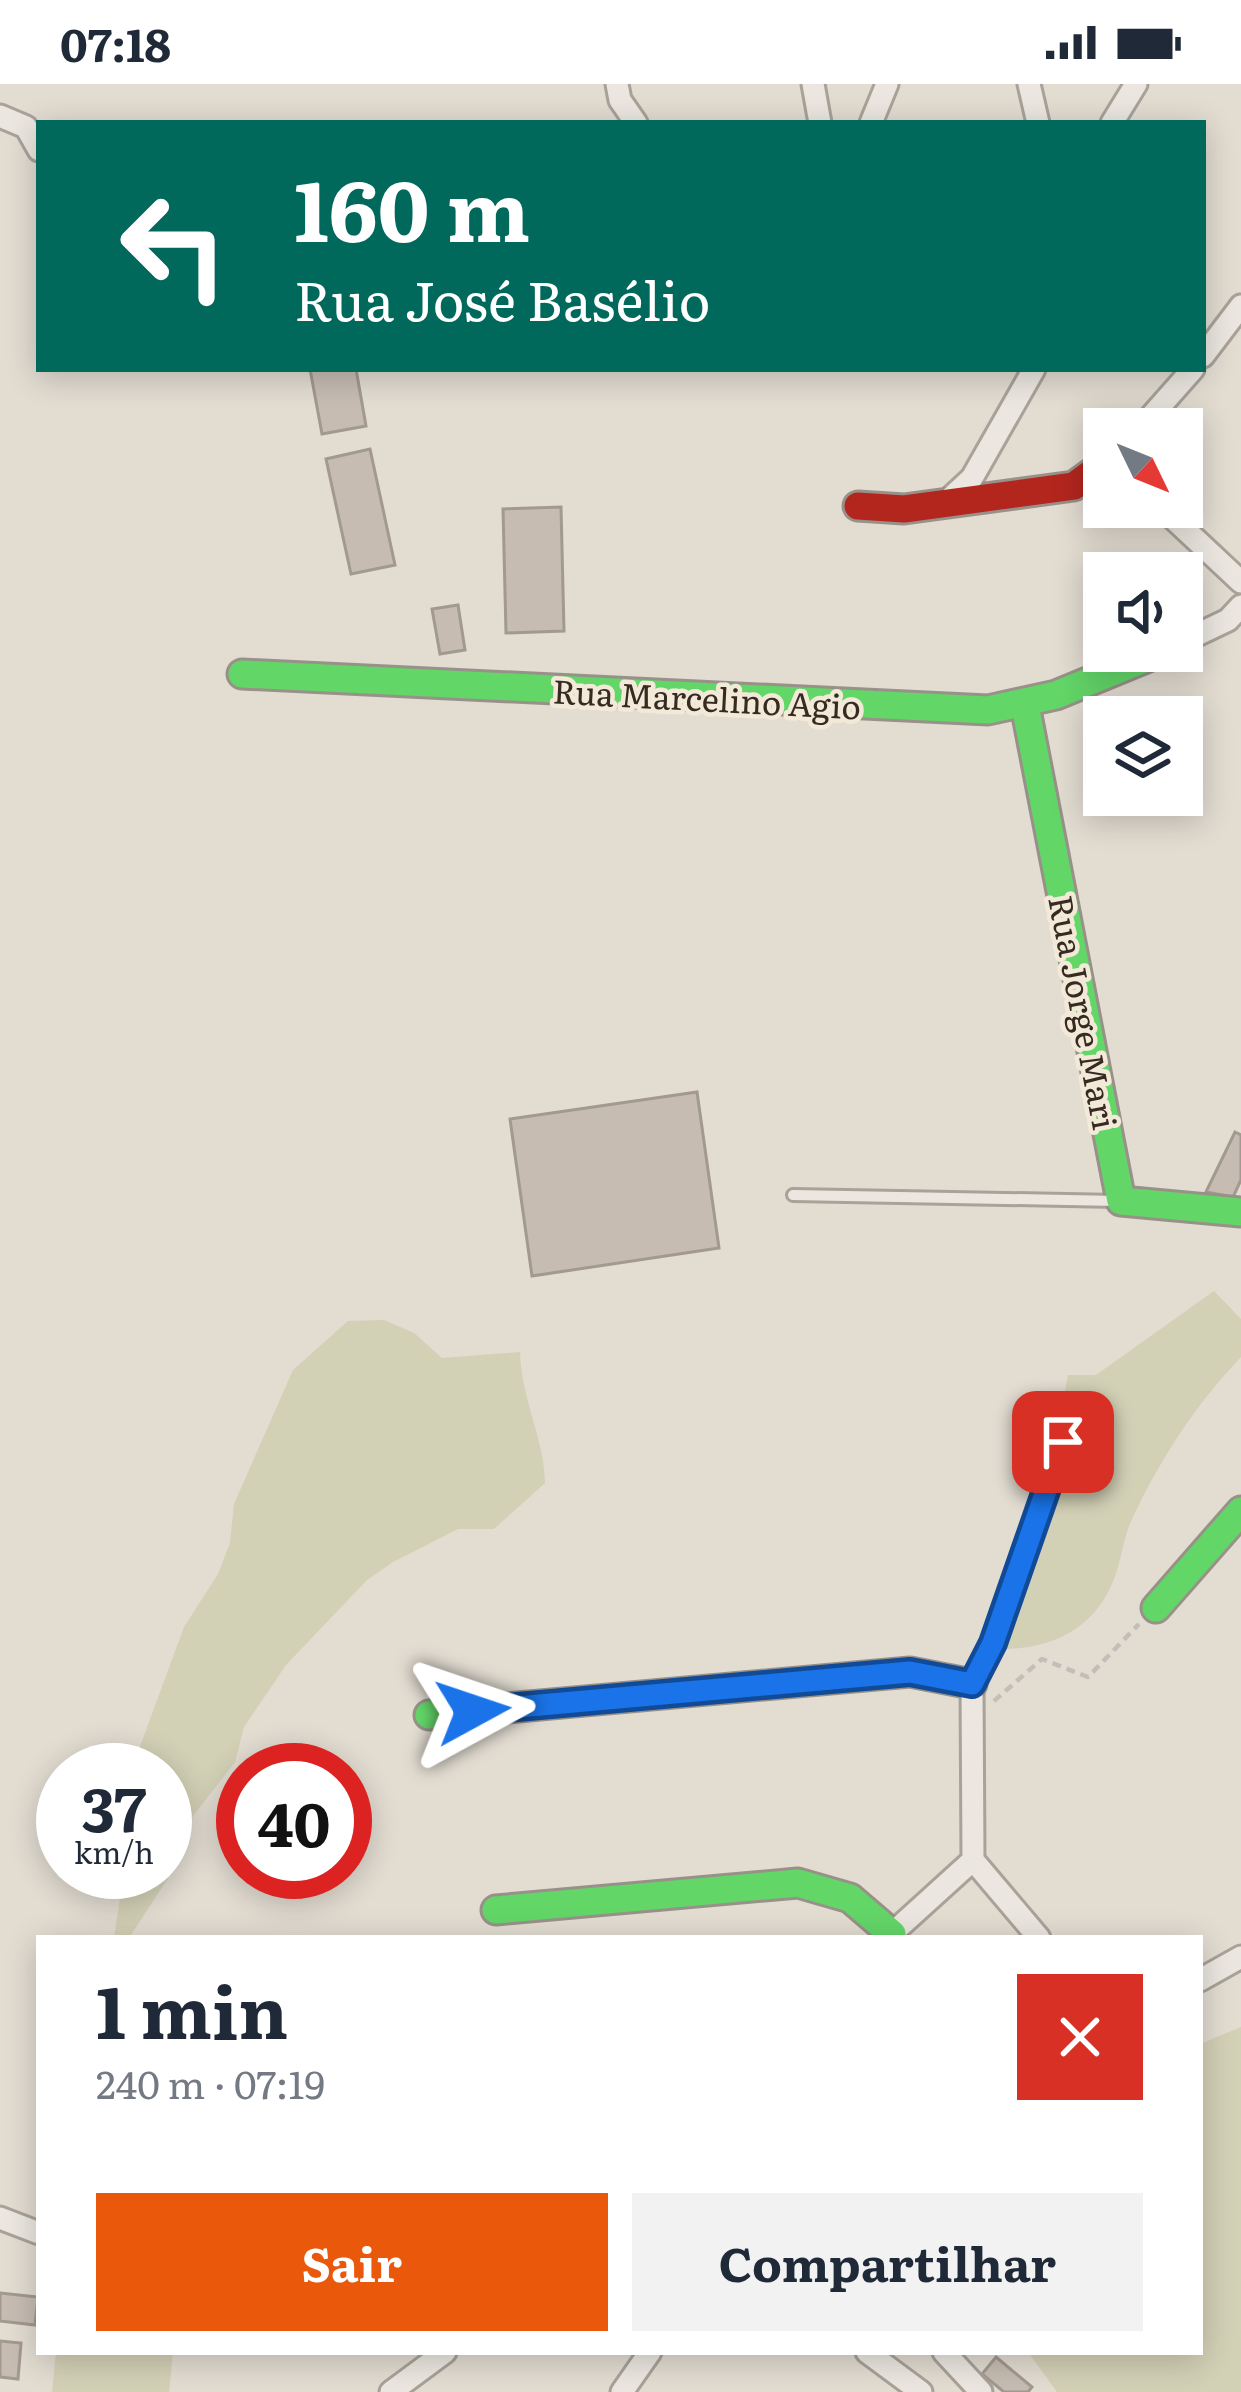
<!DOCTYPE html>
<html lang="pt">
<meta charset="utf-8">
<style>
:root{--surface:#fff;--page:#f2f2f3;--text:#1f2937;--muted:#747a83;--accent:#ea580c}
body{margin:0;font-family:Literata,serif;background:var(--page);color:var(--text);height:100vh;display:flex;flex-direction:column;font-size:45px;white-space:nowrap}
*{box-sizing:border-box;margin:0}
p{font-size:39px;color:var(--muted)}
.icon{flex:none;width:66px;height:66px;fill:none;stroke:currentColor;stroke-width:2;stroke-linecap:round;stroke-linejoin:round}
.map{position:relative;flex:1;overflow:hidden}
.side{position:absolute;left:36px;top:1851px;width:1167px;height:420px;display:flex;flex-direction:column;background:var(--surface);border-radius:0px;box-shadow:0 6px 30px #0003}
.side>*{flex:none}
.hud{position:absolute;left:36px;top:36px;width:1170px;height:252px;border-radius:0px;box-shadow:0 6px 30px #0003;background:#00695c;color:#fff;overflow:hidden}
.needle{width:78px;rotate:133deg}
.buttons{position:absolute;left:1083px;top:324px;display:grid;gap:24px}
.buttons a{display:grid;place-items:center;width:120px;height:120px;border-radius:0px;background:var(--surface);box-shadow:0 6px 30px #0003;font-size:60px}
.speed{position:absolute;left:36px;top:1659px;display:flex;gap:24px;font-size:60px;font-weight:700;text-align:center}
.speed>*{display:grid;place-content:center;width:156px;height:156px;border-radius:50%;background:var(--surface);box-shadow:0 6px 30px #0003;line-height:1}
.speed small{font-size:30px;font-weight:400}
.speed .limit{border:18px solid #d22;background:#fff;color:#111}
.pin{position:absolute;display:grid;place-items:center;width:102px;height:102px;color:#fff;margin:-51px;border-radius:24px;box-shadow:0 6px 18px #0006}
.me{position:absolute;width:132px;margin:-66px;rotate:85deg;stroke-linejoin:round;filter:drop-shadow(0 0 9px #0008)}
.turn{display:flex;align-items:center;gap:42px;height:252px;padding:0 60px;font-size:54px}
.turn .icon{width:156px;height:156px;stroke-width:2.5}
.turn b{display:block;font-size:84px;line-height:102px}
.round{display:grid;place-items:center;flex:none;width:126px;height:126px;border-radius:0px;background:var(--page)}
.head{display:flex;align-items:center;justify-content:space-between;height:204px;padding:0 60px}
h1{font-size:72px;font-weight:700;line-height:90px}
.action{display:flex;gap:24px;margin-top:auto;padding:24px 60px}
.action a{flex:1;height:138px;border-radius:0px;background:var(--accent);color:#fff;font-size:48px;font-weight:700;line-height:138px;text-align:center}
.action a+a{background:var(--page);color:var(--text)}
.status{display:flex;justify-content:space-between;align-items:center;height:84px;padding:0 60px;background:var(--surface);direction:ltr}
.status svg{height:33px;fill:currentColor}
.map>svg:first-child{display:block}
</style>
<div class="status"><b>07:18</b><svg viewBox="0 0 49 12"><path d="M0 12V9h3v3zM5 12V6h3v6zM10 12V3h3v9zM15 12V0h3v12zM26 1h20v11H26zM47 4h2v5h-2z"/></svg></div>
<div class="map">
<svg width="1241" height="2308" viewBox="0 0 1241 2308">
<rect width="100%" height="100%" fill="#e2dcd1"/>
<!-- green -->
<path fill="#d2d0b5" d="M1214,1207L1241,1235V1273C1196,1320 1161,1374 1133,1433C1123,1453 1122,1475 1114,1495C1095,1544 1054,1564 1005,1565L1004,1530L1053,1371L1068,1291H1096Z
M384,1236L414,1249L442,1274L520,1268C521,1315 544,1353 545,1399L494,1445H458L393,1478L367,1496L286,1581L244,1643L235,1678L193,1732L168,1794L129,1854H114L124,1788H165V1686H135V1676L184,1543L218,1490L230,1459L234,1420L293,1286L348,1237Z
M1241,1943V2308H1057L1028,2268H1200V1960Z
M56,2268H173L169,2308H52Z"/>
<!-- building -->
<path fill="#c6bcb2" stroke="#a29990" stroke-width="3" d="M310,285H356L366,342L322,350Z
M370,365L395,481L351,490L326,375Z
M561,423L564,547L506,549L503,425Z
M458,521L465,566L440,570L432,525Z
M697,1008L719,1164L532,1192L510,1035Z
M1235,1048L1241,1051V1096L1233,1113L1206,1108Z
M0,2209L38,2213L35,2241L0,2237Z
M0,2257L21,2259L18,2295L0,2293Z
M996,2273L1032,2303L1028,2308H1004L982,2290Z"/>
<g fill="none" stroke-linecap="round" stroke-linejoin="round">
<!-- lane casing -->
<g stroke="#a8a299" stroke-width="16">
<path id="lane" d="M793,1111L1118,1117"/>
</g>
<!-- street casing -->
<g stroke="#a8a299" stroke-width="27">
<path id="street" d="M617,0L620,16L636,39
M813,0L820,39
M1029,0L1038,39
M0,32L26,43L39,66
M871,39L887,0
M1112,39L1136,0
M1203,272L1241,222
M1140,345L1193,285
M945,419L972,394L1034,285
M1161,423L1241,498
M1182,558L1228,536L1241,522
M887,1854L973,1776
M1039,1854L973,1776L972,1600L993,1559L1063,1358
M1200,1896L1241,1873
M0,2134L39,2149
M867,2268L921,2308
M944,2268L981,2308
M391,2308L445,2268
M622,2308L650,2268"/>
</g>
<!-- fast casing -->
<g stroke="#989189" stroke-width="33">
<path id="fast" d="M242,590L988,626L1056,611L1163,567
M1025,621L1121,1117L1241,1128
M1156,1524L1241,1427
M429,1631L910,1588L972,1600
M496,1826L798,1799L850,1814L892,1850"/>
</g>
<!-- jam casing -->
<g stroke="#989189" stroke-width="33">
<path id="jam" d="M858,422L904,425L1074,402L1104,380"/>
</g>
<!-- path -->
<path stroke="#c3bfb8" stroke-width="4.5" stroke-dasharray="9 6" stroke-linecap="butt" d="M994,1617L1042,1575L1088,1593L1139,1540"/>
<!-- lane -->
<use href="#lane" stroke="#ebe7e0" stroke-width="10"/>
<!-- street -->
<use href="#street" stroke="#ebe7e0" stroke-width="21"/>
<!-- fast -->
<use href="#fast" stroke="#63d668" stroke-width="27"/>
<!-- jam -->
<use href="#jam" stroke="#b3261e" stroke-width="27"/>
</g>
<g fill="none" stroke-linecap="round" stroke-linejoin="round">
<!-- route casing -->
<g stroke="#114b97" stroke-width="30">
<path id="route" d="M473,1627L910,1588L972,1600L993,1559L1063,1358"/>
</g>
<!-- route -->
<use href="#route" stroke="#1a73e8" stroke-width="21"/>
</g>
<g text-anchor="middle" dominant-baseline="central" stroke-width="9" stroke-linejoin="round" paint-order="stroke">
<!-- street labels -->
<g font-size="33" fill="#362a21" stroke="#f2e9d8">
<text transform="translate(707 613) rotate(3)">Rua Marcelino Agio</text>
<text transform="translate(1085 928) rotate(79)">Rua Jorge Mari</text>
</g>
</g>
</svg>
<div class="buttons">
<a><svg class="needle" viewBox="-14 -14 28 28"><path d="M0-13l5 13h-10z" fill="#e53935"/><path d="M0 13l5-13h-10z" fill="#747a83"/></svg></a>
<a><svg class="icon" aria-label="sound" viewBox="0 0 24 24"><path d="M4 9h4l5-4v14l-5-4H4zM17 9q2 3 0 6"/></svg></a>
<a><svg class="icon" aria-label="layers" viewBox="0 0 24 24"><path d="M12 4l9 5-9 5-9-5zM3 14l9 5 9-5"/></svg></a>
</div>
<div class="speed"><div>37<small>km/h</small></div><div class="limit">40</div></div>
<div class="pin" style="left:1063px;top:1358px;background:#d93025"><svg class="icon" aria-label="arrive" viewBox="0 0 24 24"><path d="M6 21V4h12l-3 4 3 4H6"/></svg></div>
<svg class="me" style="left:473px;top:1627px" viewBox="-20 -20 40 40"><path d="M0-17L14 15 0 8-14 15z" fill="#1a73e8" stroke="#fff" stroke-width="4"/></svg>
<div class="hud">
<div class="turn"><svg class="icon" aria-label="left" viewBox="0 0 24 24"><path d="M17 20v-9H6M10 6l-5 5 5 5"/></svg><div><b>160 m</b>Rua José Basélio</div></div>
</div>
<section class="side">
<div class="head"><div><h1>1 min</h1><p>240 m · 07:19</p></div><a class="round" style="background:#d93025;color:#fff"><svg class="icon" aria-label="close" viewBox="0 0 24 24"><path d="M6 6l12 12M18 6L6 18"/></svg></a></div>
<div class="action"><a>Sair</a><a>Compartilhar</a></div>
</section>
</div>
